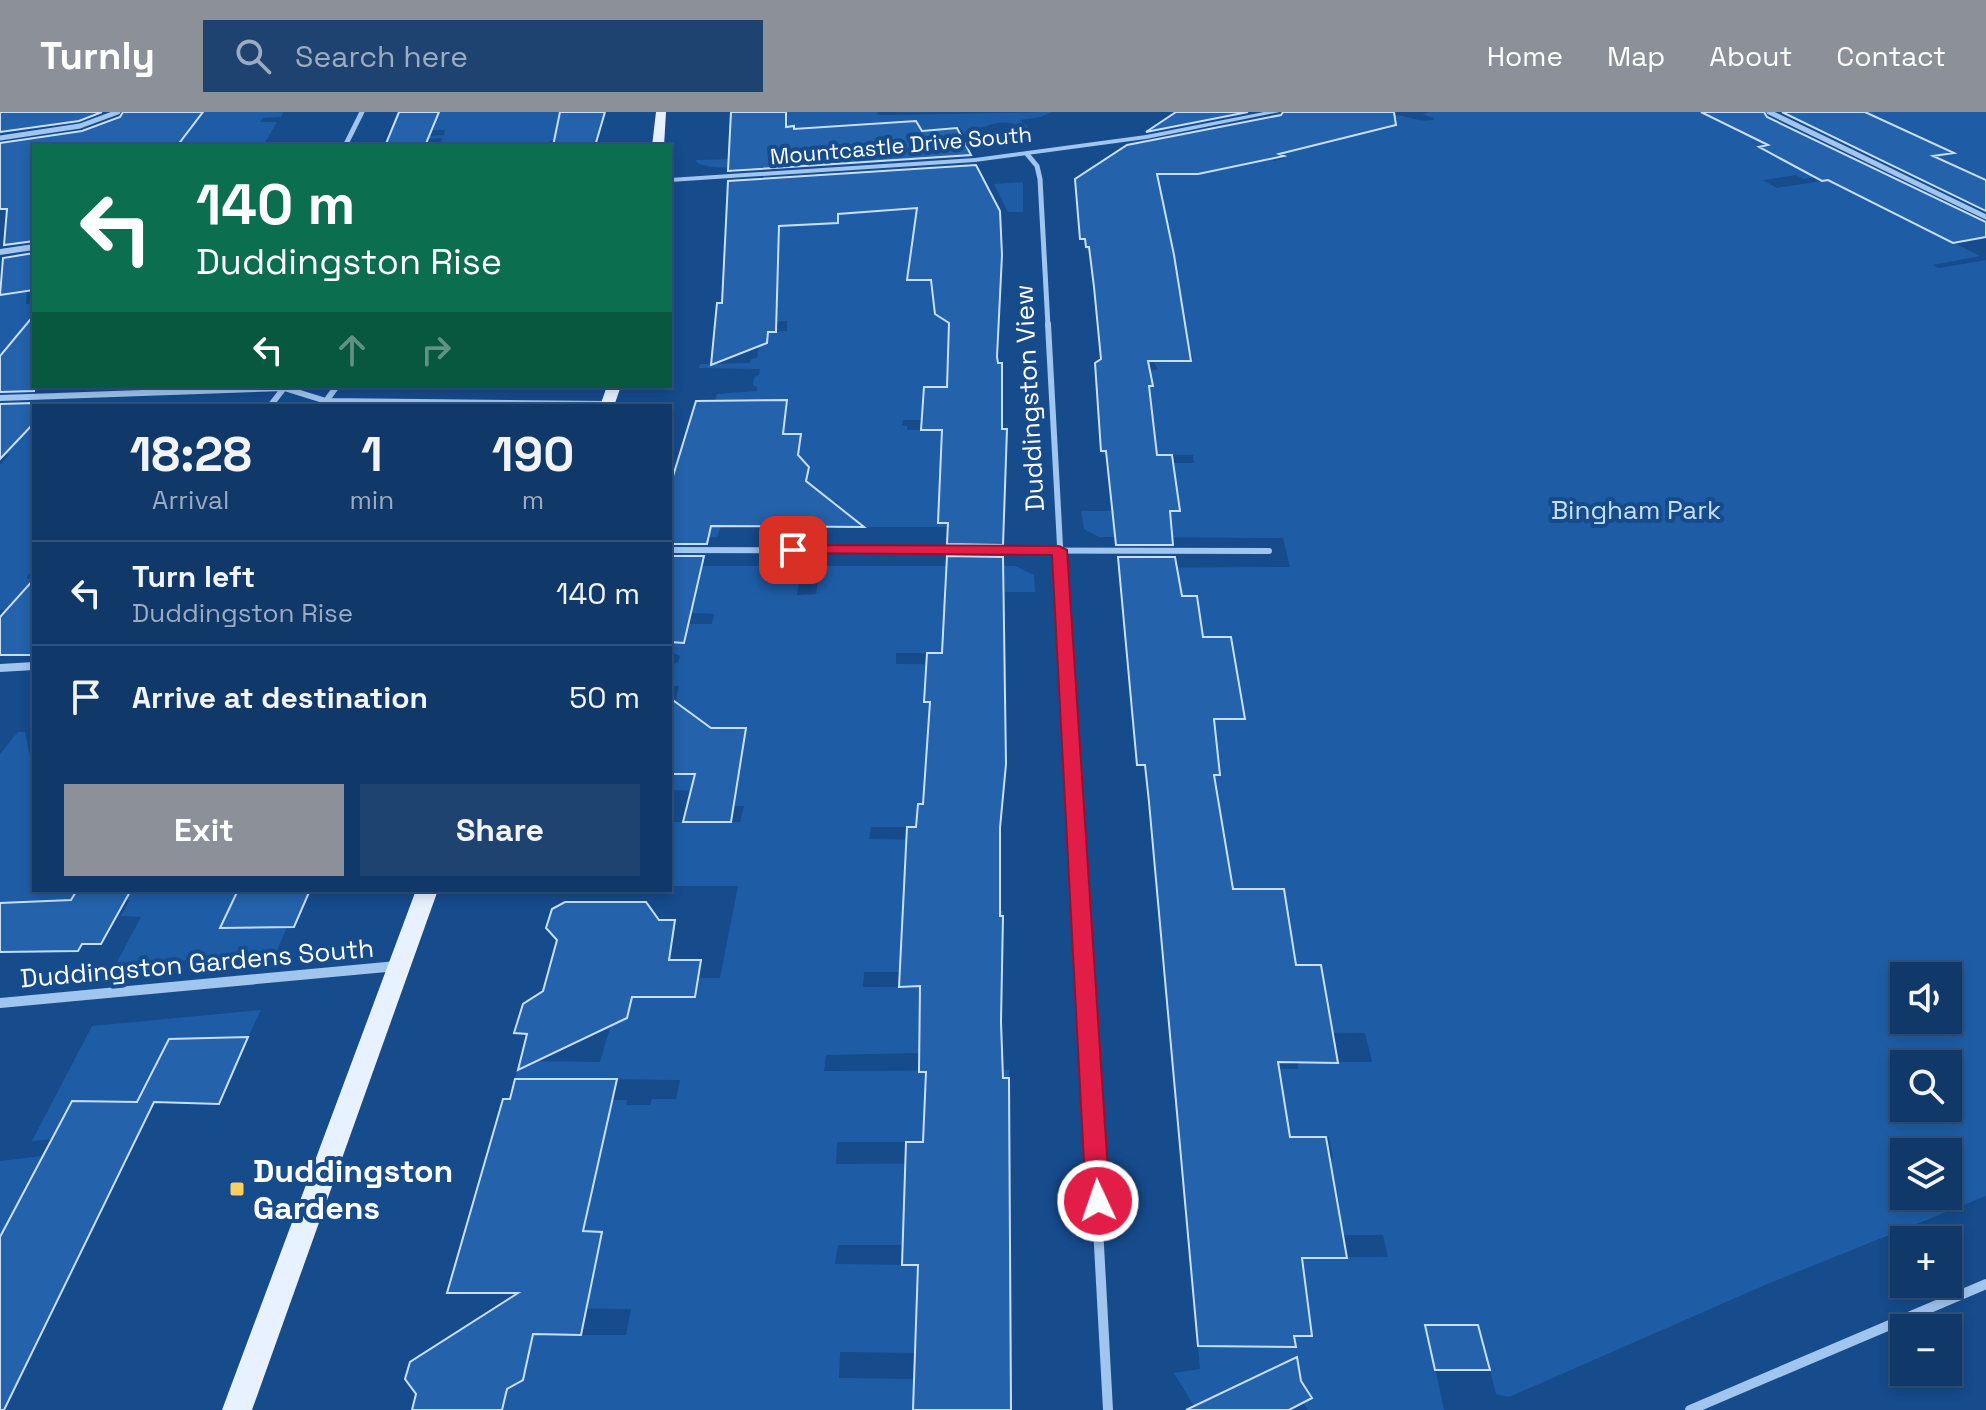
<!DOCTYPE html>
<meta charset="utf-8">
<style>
:root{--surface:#103869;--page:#1e4371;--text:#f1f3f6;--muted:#9cacc0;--line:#30527d;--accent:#8c9099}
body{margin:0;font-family:"Space Grotesk",sans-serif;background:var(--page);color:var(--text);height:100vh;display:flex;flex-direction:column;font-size:30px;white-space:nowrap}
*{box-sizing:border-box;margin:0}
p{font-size:26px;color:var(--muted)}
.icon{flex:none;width:44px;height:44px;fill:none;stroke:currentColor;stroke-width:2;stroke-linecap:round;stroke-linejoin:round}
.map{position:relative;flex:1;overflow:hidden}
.panel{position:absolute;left:32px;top:292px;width:640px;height:488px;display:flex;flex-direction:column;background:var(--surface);border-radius:0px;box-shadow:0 4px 12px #0003,0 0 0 2px var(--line)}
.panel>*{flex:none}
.top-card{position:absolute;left:32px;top:32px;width:640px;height:244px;border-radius:0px;box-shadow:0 4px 12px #0003,0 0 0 2px var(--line);background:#0b6e4f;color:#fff;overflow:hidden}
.fabs{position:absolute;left:1890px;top:850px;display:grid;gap:16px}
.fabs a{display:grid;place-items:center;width:72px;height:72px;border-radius:0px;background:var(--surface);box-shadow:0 4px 12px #0003,0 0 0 2px var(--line);font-size:40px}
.pin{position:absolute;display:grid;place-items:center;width:68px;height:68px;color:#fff;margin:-34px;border-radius:16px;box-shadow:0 4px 12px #0006}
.me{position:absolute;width:88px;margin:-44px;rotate:357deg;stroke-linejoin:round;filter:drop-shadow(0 0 6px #0008)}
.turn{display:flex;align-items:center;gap:28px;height:168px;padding:0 32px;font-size:36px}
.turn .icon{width:104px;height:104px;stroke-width:2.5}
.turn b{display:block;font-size:56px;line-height:68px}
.lanes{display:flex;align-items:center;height:76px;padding:0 32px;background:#0003;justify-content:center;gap:40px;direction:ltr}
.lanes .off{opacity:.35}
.eta{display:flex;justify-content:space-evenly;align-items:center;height:136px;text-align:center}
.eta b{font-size:48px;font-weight:700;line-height:56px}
.action{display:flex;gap:16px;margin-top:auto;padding:16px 32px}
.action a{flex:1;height:92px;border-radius:0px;background:var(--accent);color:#fff;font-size:32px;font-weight:700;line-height:92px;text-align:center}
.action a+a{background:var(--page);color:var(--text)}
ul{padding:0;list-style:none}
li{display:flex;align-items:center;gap:24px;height:104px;padding:0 32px;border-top:2px solid var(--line)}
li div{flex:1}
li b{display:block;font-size:30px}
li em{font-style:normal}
header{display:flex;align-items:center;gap:48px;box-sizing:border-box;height:112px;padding:0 40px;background:var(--accent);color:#fff}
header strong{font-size:38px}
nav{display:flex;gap:44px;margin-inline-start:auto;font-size:28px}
.search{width:560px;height:72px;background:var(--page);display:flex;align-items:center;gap:20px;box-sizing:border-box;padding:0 28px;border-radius:0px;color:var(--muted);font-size:30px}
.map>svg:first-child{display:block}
</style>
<header>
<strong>Turnly</strong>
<div class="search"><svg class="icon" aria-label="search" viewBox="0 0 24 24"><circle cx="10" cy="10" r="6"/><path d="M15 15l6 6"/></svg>Search here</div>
<nav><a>Home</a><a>Map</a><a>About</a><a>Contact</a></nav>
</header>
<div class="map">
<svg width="1986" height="1298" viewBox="0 0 1986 1298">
<rect width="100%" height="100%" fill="#164b8c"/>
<!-- green -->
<path fill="#1e5da6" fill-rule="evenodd" d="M203,0H283V1L281,5L263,6L260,10H277L263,34H142L189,18Z
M439,0H560L561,28L550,29L549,33L559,34H425L441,31L442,26L428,27L430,24L444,23L445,18H432Z
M786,0H877L878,3H893L1051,0L1041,5L1020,8L1033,20L1027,21C1007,3 996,13 977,16L987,26L983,27L976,22L965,23L960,16L938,17L931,32L916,9C861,15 744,72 697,51L696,48L735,47L793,15H725L758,13Z
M1429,0H1701L1754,27L1766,25L1821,64L1804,67L1796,63L1763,68L1777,76L1847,65L1903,105L1980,144L1933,153L1939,156L1986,148V1084L1765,1173L1509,1285L1496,1282L1478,1213H1426L1444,1298H1308L1303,1291L1312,1286L1288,1250L1194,1294L1174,1261L1200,1257L1198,1234L1295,1235L1294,1224L1312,1223L1308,1194L1290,1193L1284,1153L1190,1152L1189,1146L1388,1145L1383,1123H1315L1338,1093L1331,1055L1181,1054V1045L1333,1046L1329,1025H1265L1256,964L1173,963V956L1298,957V950H1372L1365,921L1252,920L1277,882L1165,881V871L1324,872L1320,853L1243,852L1259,803L1159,802L1158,794L1287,795L1284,777L1233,776L1226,732L1152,731L1151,714L1222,713L1215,668H1146V663H1219L1128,557L1127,543H1190L1124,507L1123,502H1184L1199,498L1197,484H1182L1179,468H1119L1118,456L1290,455L1283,426L1099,425L1084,417L1081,399H1112L1114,412H1172L1170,399H1180L1162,351H1194L1193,343L1102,342L1101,339L1149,340L1099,308L1153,306L1149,283L1099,275L1153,274L1150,259L1158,257L1153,249L1193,248L1192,243H1100V240L1149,241L1179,187H1095V184H1142L1174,142L1173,138H1086V135H1133L1127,120H1170L1169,115H1084L1075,69L1080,64L1114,72L1131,59L1098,52L1120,40L1246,35L1274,49L1285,46L1279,42L1342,26L1359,9L1384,18L1393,15L1387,12L1399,8L1389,4C1405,0 1418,13 1435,7L1423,2ZM1904,864H1948V908H1904ZM1904,952H1948V996H1904ZM1904,1040H1948V1084H1904Z
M1865,0H1986V68L1930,45L1953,40Z
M1023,70V100H1008L994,72Z
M808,73L826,111L838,110L837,99L915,93L952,168L934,199L939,204H950L951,242H998V245H975L954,273H1002L922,305H1002V308H903L902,313L907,314V318L949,317L1004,415H834L838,390L822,389L722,412L717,425H670L792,365H673L674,361H737L801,322H685L735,319L715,289L717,282L757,279V275L753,273L754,265L759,263L760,257L699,256L700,252L750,251L751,247L757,246L759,234L767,231L763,220L787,219V209L766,210L765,215L714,217L715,211L775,202L779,197L774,193L770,77L727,79L728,76Z
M27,179L26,192L34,191V241L0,244V183Z
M30,315H34V457L26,466L34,467L6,498H0V353L10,342H5Z
M670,454H801L797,483L816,482L820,454H1015L1034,463L1035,480H1005L1004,467H946L945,499H1005V507H944L942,541H896V552L1005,553V557L942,556L925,575L924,590H941L932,607H1006V612H940L929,692H918L916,715H871L869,727L1000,729V734L904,780L903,798L1003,799V804L902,860H864L863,875L1000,874L1001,882L920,883L919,941L826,943L824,959L1009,958V966H926L923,1030H837L836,1052L1010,1051V1058L922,1059L915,1092L904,1100L903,1126L908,1133H838L835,1152L1010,1154V1160H919L915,1241L840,1240L839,1266L1011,1268V1278H914L913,1298H502L507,1277L523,1268L520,1223H626L631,1197L548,1196L591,1176L602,1120L567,1119L472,1095L480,1066H594L612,988H627L626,993H650L652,987H676L680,968L515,966L520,949L600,950L619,885H694L698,866H720L738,774H670V710H740L744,694H723L732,680L670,678V662H677L746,616H679L674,596L679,574H670V554L678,550L680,544L671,540L678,512H712L714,502L691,501L699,467H670Z
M18,620H25L34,663V778H77L71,788L0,791V642Z
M112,778H238L220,816L287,815L276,841L115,854L141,805L121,804L130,788H107Z
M261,898L248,925L169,927L137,990L72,989L61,1010L123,1020L32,1029L92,914Z
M43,1044L0,1126V1049Z"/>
<!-- building -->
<path fill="#2462ab" stroke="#c7dffb" stroke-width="2" d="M0,0H102L79,9L0,20Z
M123,0H203L177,34H34V129L4,133L7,97H0V31L82,19L120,5Z
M399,0H439L425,34H385Z
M560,0H605L595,34H553Z
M731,0H786V15L794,14V17L916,9L922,19L957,16L971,43L728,59Z
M1176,0H1248L1146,20Z
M1283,0H1394L1396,13L1279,42L1284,44L1198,62H1157L1174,143L1191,249H1148L1153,274H1149L1157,343H1172L1180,399H1170L1173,433H1116L1106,339H1101L1095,251L1101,247L1094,175L1089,135H1086L1085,127H1080L1075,67L1127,33L1281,3Z
M1701,0H1764L1767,5L1986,110V125L1953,131L1828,68L1822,69L1759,35L1768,33Z
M1782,0H1865L1954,41L1933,44L1986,68V99Z
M976,53L1000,99L1002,143L997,245L998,251H1002V317H1007L1003,433L947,432L948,411H938L942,318H921L924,275H947L949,211L935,202L931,168H907L917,96L838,102V111L779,114L776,220H768L767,231L711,253L717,191H722L728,69Z
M34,141V178L0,183L3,146Z
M34,203V279L0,280V244Z
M787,288L783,322H801L798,343L809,355L806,369L864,415L711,414L707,432H670V374L696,289Z
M34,291V311L0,347V292Z
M670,444H704L684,531L670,530Z
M947,444L1003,445L1006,652L1000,716V804H1003L1001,910L1003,966H1009L1011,1298H913L918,1153H902L906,1030H923L926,960H919L920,874L899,875L907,715H916L918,692H923L930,590H924L927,541H942Z
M1118,445H1175L1182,484H1197L1203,525H1231L1245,607H1214L1220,663H1214L1233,777H1284L1296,853H1321L1338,951L1278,950L1290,1025H1326L1347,1146H1302L1312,1224H1294L1296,1235L1198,1234L1149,690L1145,653H1137Z
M34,467V543H0V505Z
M670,586L711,616H746L731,710H683L695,662H670Z
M77,778H131L101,832H82L78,839L0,840V791L71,788Z
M238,778H310L294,815L220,816Z
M565,790H646L659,808H675L669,848H701L695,885H632L627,906L518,958L527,922L514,921L523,892L543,879L557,828L546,816L552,797Z
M248,925L219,992L154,990L4,1298H0V1125L72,989L137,990L169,927Z
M515,967H617L583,1119L602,1120L581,1223L533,1222L523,1268L507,1277L502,1298H412L416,1282L405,1267L410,1250L518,1181H447L503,987H510Z
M1425,1213H1478L1490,1258H1435Z
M1297,1245L1301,1269L1312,1286L1289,1298H1186Z"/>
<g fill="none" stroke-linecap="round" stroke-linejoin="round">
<!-- minor-far3 -->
<path stroke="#a0c5ef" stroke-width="5" d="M1769,0L1986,105
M0,26L80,14L118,0
M345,34L362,0
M1027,42L1037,54L1040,67L1048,214"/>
<!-- minor-far2 -->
<path stroke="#a0c5ef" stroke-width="6" d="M1048,212L1063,489
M0,286L284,276L326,289L608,292
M326,289L337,274
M270,294L284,276
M670,438L1269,439"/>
<!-- minor-far1 -->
<path stroke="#a0c5ef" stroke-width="8" d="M1063,487L1083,843
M0,556L34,554"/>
<!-- minor -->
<path stroke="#a0c5ef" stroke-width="10" d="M1083,841L1108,1298
M0,891L397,854
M1690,1298L1986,1172"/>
<!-- tertiary -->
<path fill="#a0c5ef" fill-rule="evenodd" d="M1264,0H1280L1146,27L975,50L670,70V66L975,46L1146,23Z
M34,132V138L0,143V137Z"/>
<!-- primary -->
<path fill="#e8f1ff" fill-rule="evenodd" d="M656,0H666L664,34H652Z
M607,274H621L614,294H600Z
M416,778H438L252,1298H222Z"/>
</g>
<!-- route -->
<path fill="#e11d48" stroke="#92132f" stroke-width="2" d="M793,433L1059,434L1067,438L1110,1089L1106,1096L1098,1099L1089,1096L1086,1089L1052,443L788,441L785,438Z"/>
<!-- markers -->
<rect fill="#ffcf5e" stroke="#164b8c" stroke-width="3" x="229" y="1069" width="16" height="16" rx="4"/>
<g text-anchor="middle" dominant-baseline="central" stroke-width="8" stroke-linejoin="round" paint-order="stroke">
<!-- far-street labels -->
<g font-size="22" fill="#fff" stroke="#164b8c">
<text transform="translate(901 33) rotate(-5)">Mountcastle Drive South</text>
</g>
<!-- street labels -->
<g font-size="26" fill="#fff" stroke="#164b8c">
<text transform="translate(1029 286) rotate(-93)">Duddingston View</text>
<text transform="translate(197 851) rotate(-5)">Duddingston Gardens South</text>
</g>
<!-- park labels -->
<g font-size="26" fill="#c7dffb" stroke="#164b8c">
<text x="1636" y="398">Bingham Park</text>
</g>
<!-- near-poi labels -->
<g font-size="32" font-weight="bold" fill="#fff" stroke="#164b8c" text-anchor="start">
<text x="253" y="1059">Duddingston<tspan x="253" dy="37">Gardens</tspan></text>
</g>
</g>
</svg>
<div class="fabs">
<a><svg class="icon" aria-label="sound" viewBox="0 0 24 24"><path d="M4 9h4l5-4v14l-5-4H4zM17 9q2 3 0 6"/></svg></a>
<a><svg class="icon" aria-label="search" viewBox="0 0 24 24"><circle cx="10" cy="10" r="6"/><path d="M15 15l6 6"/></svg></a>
<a><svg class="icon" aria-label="layers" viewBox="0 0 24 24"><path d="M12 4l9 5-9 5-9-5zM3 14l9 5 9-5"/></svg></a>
<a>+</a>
<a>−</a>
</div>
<div class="pin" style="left:793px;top:438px;background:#d93025"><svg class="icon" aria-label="arrive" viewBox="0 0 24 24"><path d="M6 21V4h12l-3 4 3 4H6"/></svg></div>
<svg class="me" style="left:1098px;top:1089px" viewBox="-20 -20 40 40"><circle r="17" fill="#e11d48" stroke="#fff" stroke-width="3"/><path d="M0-11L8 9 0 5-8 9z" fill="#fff"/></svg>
<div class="top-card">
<div class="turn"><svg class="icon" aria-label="left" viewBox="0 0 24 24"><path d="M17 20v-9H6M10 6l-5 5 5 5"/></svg><div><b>140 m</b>Duddingston Rise</div></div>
<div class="lanes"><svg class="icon" aria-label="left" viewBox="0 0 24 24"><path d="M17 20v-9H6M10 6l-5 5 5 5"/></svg><svg class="icon off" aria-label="ahead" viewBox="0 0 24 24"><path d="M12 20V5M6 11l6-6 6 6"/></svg><svg class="icon off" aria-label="right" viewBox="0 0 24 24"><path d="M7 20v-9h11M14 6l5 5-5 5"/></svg></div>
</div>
<section class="panel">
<div class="eta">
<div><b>18:28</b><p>Arrival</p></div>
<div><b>1</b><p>min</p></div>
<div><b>190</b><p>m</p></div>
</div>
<ul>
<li><svg class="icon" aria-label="left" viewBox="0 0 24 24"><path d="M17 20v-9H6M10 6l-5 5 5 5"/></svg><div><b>Turn left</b><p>Duddingston Rise</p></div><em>140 m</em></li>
<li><svg class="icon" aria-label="arrive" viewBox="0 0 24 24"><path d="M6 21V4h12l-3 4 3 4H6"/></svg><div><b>Arrive at destination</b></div><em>50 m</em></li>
</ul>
<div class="action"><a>Exit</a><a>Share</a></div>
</section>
</div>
